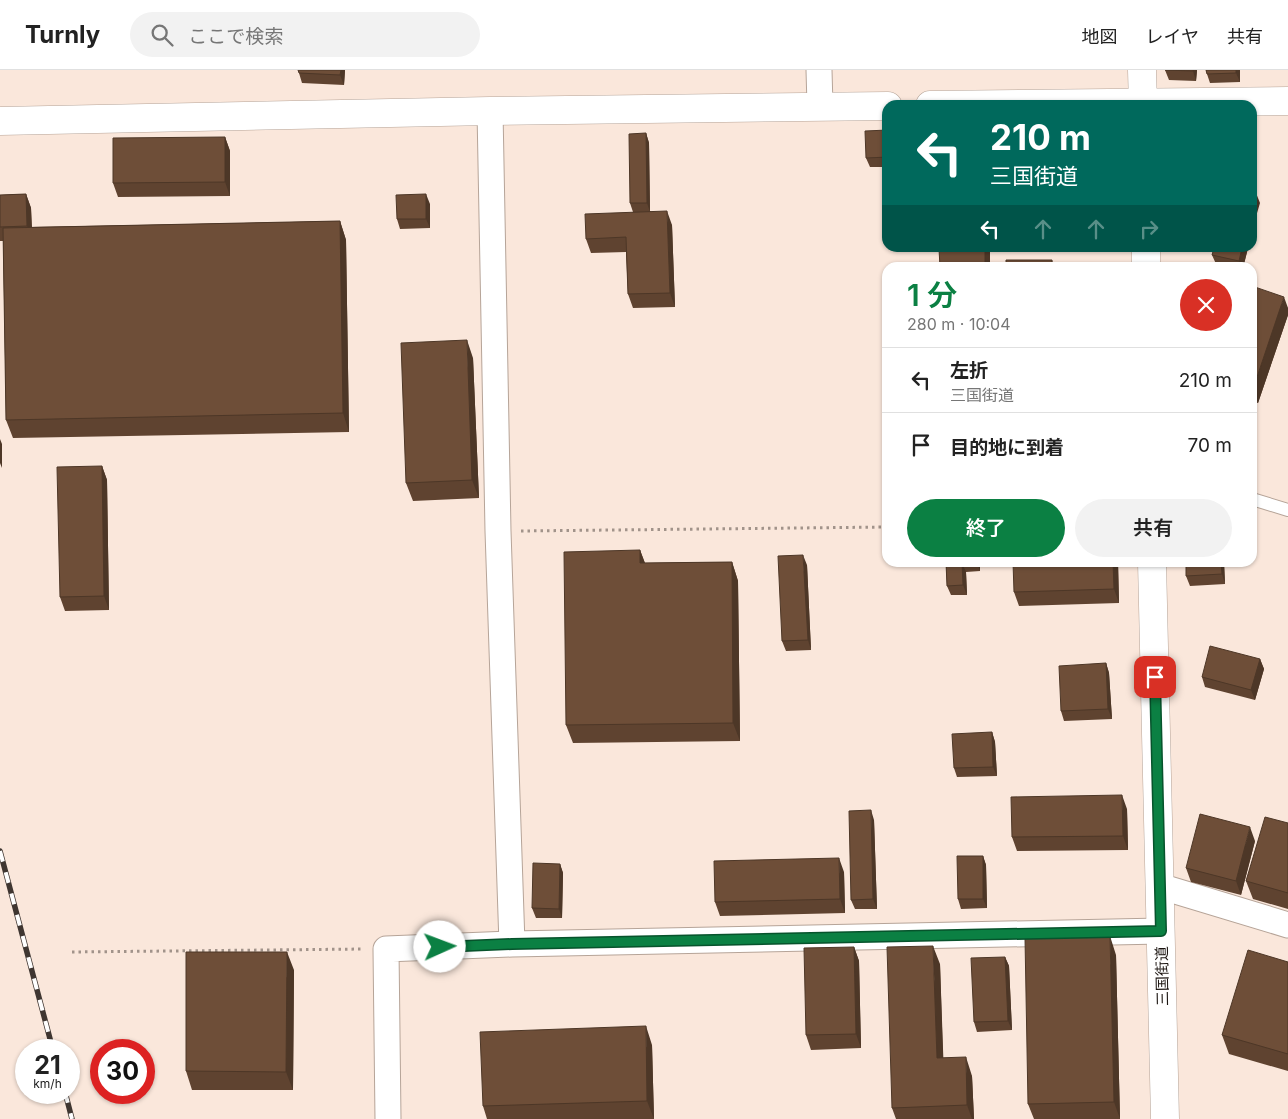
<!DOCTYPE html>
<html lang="ja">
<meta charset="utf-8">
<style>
:root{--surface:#fff;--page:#f2f2f2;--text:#222;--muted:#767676;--line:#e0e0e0;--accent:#0b8043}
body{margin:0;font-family:Inter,"Noto Sans JP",sans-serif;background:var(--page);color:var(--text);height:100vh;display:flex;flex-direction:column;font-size:19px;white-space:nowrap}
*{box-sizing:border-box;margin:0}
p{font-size:16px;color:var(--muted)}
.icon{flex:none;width:28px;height:28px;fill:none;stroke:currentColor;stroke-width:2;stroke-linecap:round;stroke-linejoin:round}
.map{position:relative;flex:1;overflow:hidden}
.panel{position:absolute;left:882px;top:192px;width:375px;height:305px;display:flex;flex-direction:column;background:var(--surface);border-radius:15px;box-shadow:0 1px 4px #0004}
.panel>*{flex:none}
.top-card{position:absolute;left:882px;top:30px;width:375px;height:152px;border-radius:15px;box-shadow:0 1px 4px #0004;background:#00695c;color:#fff;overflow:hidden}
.speed{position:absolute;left:15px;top:969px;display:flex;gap:10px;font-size:25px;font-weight:700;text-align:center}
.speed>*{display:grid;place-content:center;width:65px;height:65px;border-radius:50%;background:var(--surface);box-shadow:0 1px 4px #0004;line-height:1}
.speed small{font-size:12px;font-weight:400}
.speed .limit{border:8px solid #d22;background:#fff;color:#111}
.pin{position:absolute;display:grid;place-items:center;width:42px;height:42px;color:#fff;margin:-21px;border-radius:10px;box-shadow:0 2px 8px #0006}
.me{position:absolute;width:55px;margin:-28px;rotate:88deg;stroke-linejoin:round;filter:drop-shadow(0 0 4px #0008)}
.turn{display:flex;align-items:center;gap:18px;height:105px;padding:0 25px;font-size:22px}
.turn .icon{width:65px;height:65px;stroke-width:2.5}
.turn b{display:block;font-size:35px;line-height:42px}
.lanes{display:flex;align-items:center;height:48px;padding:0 25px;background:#0003;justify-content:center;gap:25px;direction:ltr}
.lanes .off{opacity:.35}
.round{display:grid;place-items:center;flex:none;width:52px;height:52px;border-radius:26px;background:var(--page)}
.head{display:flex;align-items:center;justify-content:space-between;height:85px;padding:0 25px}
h1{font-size:30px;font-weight:600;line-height:38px;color:var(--accent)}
.cta{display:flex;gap:10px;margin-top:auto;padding:10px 25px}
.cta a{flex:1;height:58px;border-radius:30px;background:var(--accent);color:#fff;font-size:20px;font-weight:600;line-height:58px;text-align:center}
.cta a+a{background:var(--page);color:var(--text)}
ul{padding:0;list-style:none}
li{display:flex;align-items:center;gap:15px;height:65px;padding:0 25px;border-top:1px solid var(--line)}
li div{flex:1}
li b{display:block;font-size:19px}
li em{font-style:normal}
header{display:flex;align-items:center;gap:30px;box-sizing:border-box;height:70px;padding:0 25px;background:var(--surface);border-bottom:1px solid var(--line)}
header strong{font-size:24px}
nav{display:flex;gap:28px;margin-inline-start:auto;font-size:18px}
.search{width:350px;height:45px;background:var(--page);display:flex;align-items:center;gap:12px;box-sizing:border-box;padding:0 18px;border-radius:28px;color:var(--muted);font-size:19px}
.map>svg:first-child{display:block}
</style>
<header>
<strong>Turnly</strong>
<div class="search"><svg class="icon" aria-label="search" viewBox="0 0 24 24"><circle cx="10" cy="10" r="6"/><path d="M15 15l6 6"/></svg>ここで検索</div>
<nav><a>地図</a><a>レイヤ</a><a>共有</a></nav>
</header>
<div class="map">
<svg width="1288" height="1049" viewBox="0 0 1288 1049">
<rect width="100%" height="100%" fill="#fae7db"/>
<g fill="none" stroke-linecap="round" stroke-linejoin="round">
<!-- service casing -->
<g stroke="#b6a498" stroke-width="14">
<path id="service" d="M1252,429L1288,440"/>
</g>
<!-- minor casing -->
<g stroke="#b6a498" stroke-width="27">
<path id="minor" d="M819,0L820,36
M490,41L498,461L512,874
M1159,816L1288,855
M388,1049L386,879L512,874L1161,861"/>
</g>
<!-- tertiary casing -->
<g stroke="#b6a498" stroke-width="29">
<path id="tertiary" d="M930,35L1288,31
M0,51L490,41L888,36"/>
</g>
<!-- trunk casing -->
<g stroke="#b6a498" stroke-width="29">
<path id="trunk" d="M1142,0L1143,35
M1146,178V198
M1152,492L1165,1049"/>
</g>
<!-- path -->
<path stroke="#a1938a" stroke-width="3" stroke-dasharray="2.5 4" stroke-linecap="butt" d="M521,461L888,457
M72,882L364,879"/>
<!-- service -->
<use href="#service" stroke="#fff" stroke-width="12"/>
<!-- minor -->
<use href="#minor" stroke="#fff" stroke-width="25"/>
<!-- tertiary -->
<use href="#tertiary" stroke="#fff" stroke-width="28"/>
<!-- trunk -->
<use href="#trunk" stroke="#fff" stroke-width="28"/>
<!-- rail casing -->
<g stroke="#3f3631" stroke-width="5.5">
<path id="rail" d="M0,781L53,980
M65,1022L72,1049"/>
</g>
<!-- rail -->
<use href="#rail" stroke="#fff" stroke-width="4" stroke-dasharray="11" stroke-linecap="butt"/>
</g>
<!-- wall -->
<path fill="#5f4330" d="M345,0L344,15L302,13L299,3Z
M1165,0H1197L1196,11L1169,10Z
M1206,0H1240V12L1210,13L1207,4Z
M888,60V97H870L866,88Z
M646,63L649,73L650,141L672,155L675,237L633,238L628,224L626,182L591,183L586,169L633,142L630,133Z
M225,67L230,81V126L118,127L113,113Z
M26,124L31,138L32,157L340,151L346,170L349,362L13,368L6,350L3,171H0V125Z
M430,134V158L400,159L397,149Z
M1248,178L1243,198H1228L1216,194L1212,185Z
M1252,216L1288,238V245L1258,333L1252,332Z
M473,288L479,428L413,431L406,413Z
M102,396L107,410L109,540L65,541L60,527Z
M640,480L645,493L732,492L738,511L740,671L573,673L566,655Z
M946,492H980V501L966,502L967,525H951L947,516Z
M1118,492L1119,533L1019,536L1014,522Z
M1186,492H1224L1225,514L1190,516L1186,506Z
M807,495L811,580L786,581L782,571Z
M1260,589L1264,599L1255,630L1205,617L1202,607Z
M1106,593L1109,603L1112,649L1064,651L1061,641Z
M992,662L995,672L997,706L957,707L954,698Z
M1127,739L1128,780L1017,781L1012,767Z
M874,750L877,839H855L851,830Z
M1288,753V839L1253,829L1246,811Z
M1255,771L1241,825L1191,812L1186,798Z
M983,786L986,795L987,838L961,839L958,829Z
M560,794L563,803L562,848H536L532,838Z
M844,802L845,843L720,846L715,832Z
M854,877L859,891L861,978L811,980L806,965Z
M1116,885L1120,1049H1034L1028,1034Z
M1005,887L1009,896L1012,960L977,962L974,952Z
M1288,892V1001L1229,984L1222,965Z
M940,894L943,988L972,1006L974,1049H896L892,1038Z
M294,900L293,1020H192L186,1001Z
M652,975L654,1049H487L483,1036Z"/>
<!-- shaded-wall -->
<path fill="#4d3727" d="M341,0H345L344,15L340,5Z
M1193,0H1197L1196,11L1193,1Z
M1236,0H1240V12L1236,3Z
M646,63L649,73L650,142L647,133Z
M225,67L230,81V126L225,112Z
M1256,123L1260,133L1252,160V137Z
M26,124L31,138L32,170L27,156Z
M426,124L430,134V158L426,149Z
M667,141L672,155L675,237L670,223Z
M340,151L346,170L349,362L343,343Z
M985,178H990V198H985Z
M1242,178H1248L1243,198H1241L1239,191Z
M1052,190L1054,198H1052Z
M1284,227L1288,238V245L1258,333L1253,319Z
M467,270L473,288L479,428L472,410Z
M0,369L2,374V398L0,393Z
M102,396L107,410L109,540L104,526Z
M640,480L647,499L640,493Z
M803,485L807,495L811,580L808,570Z
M732,492L738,511L740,671L733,653Z
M977,492H980V501Z
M1113,492H1118L1119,533L1114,519Z
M1221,492H1224L1225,514L1222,504Z
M962,493L966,502L967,525L963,515Z
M1260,589L1264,599L1255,630L1251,620Z
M1106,593L1109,603L1112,649L1108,639Z
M992,662L995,672L997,706L993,697Z
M1122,725L1127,739L1128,780L1123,766Z
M871,740L874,750L877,839L873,829Z
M1250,757L1255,771L1241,825L1236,811Z
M983,786L986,795L987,838L983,829Z
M839,788L844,802L845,843L840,829Z
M560,794L563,803L562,848L559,839Z
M1110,866L1116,885L1120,1049L1114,1032Z
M933,876L940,894L944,1007L937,988Z
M854,877L859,891L861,978L856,964Z
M287,882L294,900L293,1020L286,1002Z
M1005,887L1009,896L1012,960L1008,951Z
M646,956L652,975L654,1049L647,1031Z
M966,987L972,1006L974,1049H972L967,1035Z"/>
<!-- building -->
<path fill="#6e4e38" stroke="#4d3727" d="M298,0H341L340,5L299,3Z
M1165,0H1193V1Z
M1206,0H1236V3L1207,4Z
M888,60V87L866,88L865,61Z
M646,63L647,133H630L629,64Z
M225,67V112L113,113V68Z
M1252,122L1256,123L1252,137Z
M26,124L27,156L0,157V125Z
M426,124V149H397L396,125Z
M667,141L670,223L628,224L626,167L586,169L585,144Z
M340,151L343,343L6,350L3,158Z
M939,178H985V198H940Z
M1214,178H1242L1239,191L1212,185Z
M1006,190H1052V198H1006Z
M1252,216L1284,227L1253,319H1252Z
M467,270L472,410L406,413L401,273Z
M102,396L104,526L60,527L57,397Z
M640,480V493L732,492L733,653L566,655L564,482Z
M803,485L808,570L782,571L778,486Z
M946,492H965L962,493L963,515L947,516Z
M1013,492H1113L1114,519L1014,522Z
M1186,492H1221L1222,504L1186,506Z
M1210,576L1260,589L1251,620L1202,607Z
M1106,593L1108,639L1061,641L1059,596Z
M992,662L993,697L954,698L952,664Z
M1122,725L1123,766L1012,767L1011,727Z
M871,740L873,829L851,830L849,741Z
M1200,744L1250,757L1236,811L1186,798Z
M1265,747L1288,753V823L1246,811Z
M957,786H983V829H958Z
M839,788L840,829L715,832L714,791Z
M533,793L560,794L559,839L532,838Z
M1110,866L1114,1032L1028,1034L1025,868Z
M933,876L937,988L966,987L967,1035L892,1038L887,877Z
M854,877L856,964L806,965L804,878Z
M1248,880L1288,892V984L1222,965Z
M186,882H287L286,1002L186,1001Z
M1005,887L1008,951L974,952L971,888Z
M646,956L647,1031L483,1036L480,962Z"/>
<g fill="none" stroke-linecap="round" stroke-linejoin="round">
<!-- route casing -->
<g stroke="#07532c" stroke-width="12">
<path id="route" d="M440,877L512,874L1161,861L1155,607"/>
</g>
<!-- route -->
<use href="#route" stroke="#0b8043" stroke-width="9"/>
</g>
<g text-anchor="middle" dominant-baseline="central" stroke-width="5" stroke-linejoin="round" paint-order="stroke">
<!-- street labels -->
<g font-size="15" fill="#1b1410" stroke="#fff">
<text transform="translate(1162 906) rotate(-91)">三国街道</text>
</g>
</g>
</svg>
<div class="speed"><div>21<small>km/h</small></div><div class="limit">30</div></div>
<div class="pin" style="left:1155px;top:607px;background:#d93025"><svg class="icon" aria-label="arrive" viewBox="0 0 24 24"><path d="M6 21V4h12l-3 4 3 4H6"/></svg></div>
<svg class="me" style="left:440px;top:877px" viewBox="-20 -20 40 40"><circle r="19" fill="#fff"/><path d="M0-13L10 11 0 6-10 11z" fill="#0b8043"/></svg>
<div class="top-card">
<div class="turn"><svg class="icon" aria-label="left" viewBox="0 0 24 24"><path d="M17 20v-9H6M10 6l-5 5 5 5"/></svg><div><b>210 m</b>三国街道</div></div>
<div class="lanes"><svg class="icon" aria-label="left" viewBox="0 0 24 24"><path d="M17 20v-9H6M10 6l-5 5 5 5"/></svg><svg class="icon off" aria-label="ahead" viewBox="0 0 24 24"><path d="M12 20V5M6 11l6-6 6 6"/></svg><svg class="icon off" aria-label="ahead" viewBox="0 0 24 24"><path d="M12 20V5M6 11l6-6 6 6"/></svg><svg class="icon off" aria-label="right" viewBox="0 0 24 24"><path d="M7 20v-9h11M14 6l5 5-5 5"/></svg></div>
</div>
<section class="panel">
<div class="head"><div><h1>1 分</h1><p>280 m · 10:04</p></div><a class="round" style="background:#d93025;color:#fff"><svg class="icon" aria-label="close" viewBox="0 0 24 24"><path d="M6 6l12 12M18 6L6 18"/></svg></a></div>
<ul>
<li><svg class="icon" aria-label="left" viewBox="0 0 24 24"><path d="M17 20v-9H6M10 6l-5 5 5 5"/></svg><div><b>左折</b><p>三国街道</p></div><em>210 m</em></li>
<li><svg class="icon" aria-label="arrive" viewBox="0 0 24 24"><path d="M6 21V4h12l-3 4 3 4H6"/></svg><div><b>目的地に到着</b></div><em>70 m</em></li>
</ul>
<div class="cta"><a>終了</a><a>共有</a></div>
</section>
</div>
